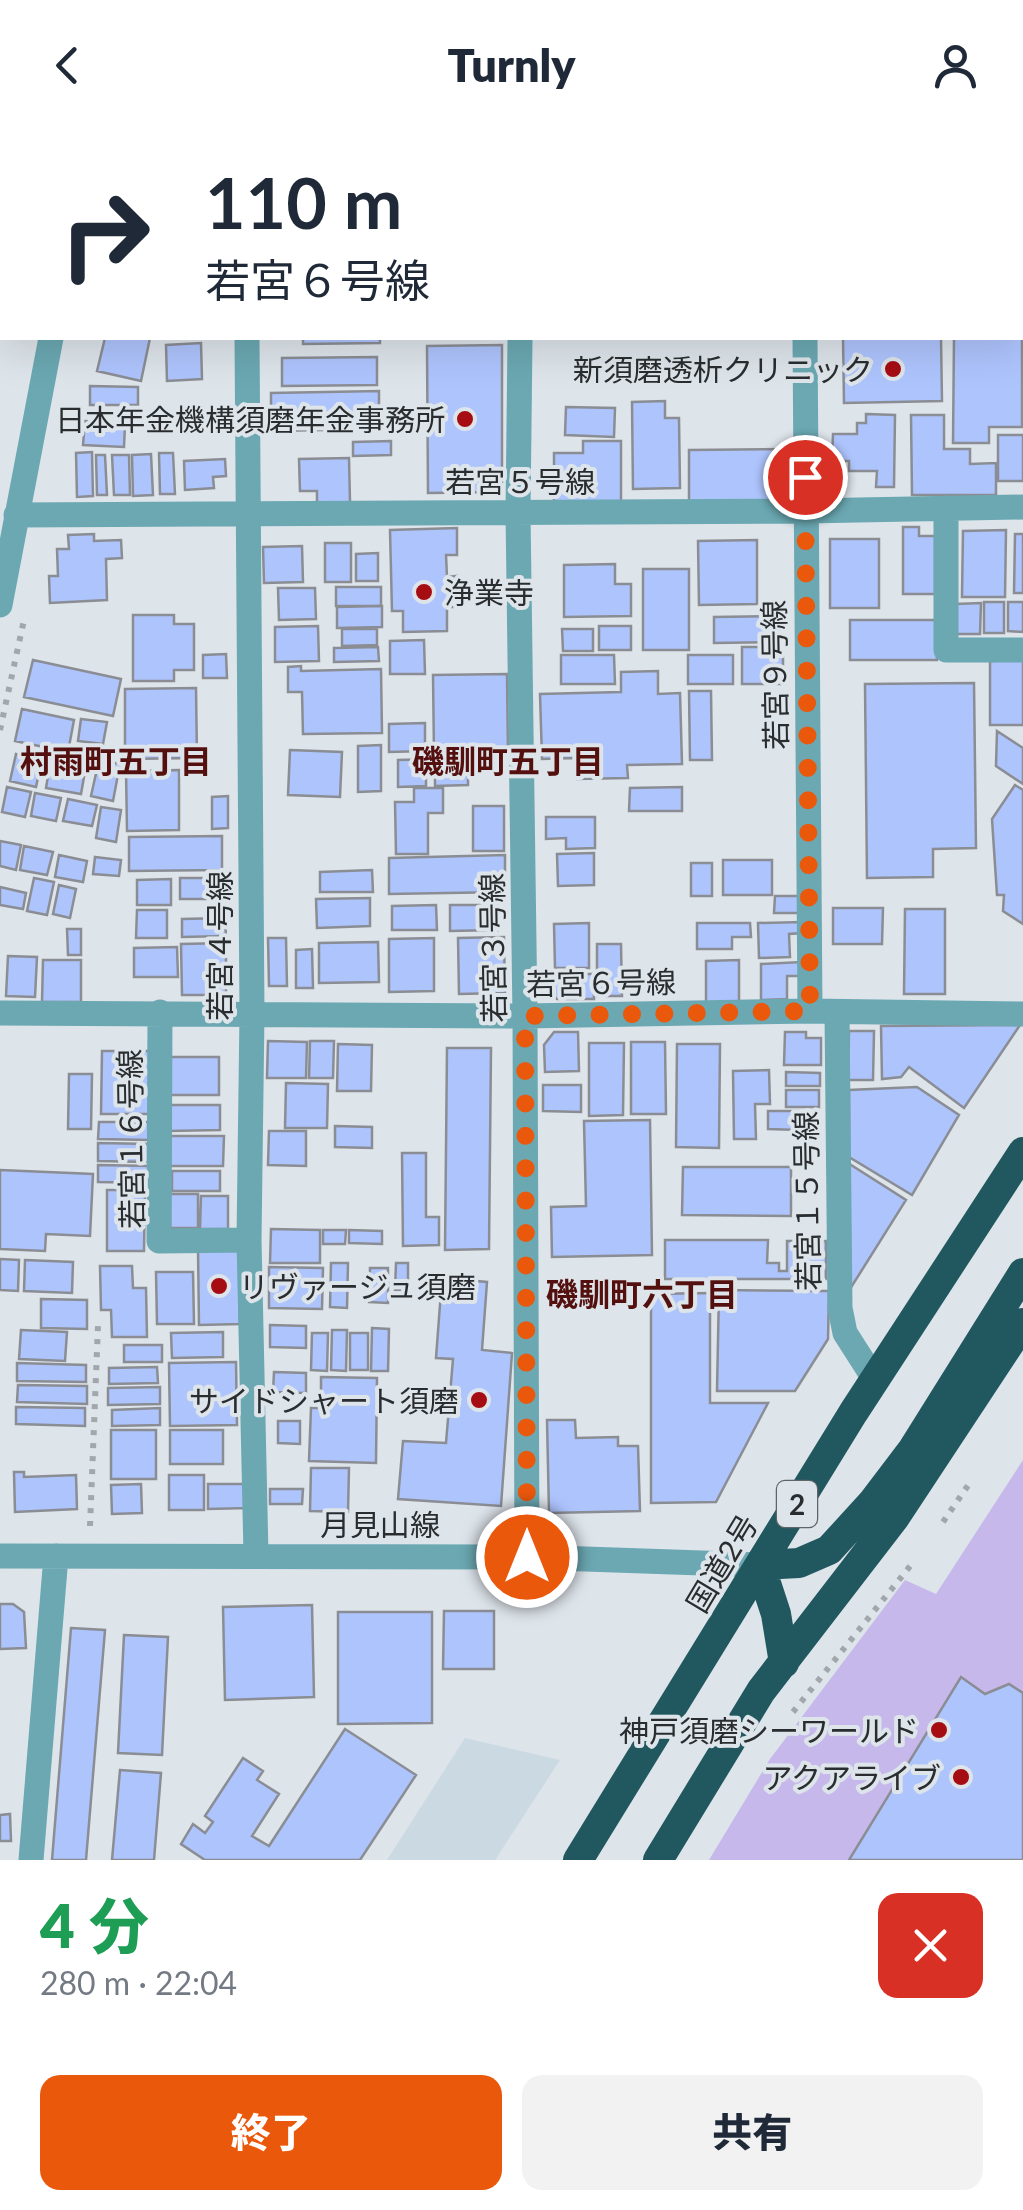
<!DOCTYPE html>
<html lang="ja">
<meta charset="utf-8">
<style>
:root{--surface:#fff;--page:#f2f2f3;--text:#1f2937;--muted:#747a83;--accent:#ea580c}
body{margin:0;font-family:Lato,"Noto Sans JP",sans-serif;background:var(--page);color:var(--text);height:100vh;display:flex;flex-direction:column;font-size:38px;white-space:nowrap}
*{box-sizing:border-box;margin:0}
p{font-size:32px;color:var(--muted)}
.icon{flex:none;width:55px;height:55px;fill:none;stroke:currentColor;stroke-width:2;stroke-linecap:round;stroke-linejoin:round}
.map{position:relative;height:1730px;overflow:hidden}
.details{display:flex;flex-direction:column;background:var(--surface);flex:1}
.details>*{flex:none}
.hud{position:absolute;left:0px;top:0px;width:1025px;height:210px;box-shadow:0 10px 40px #0002;background:#fff;color:var(--text);overflow:hidden}
.pin{position:absolute;display:grid;place-items:center;width:85px;height:85px;color:#fff;margin:-42px;border:5px solid #fff;border-radius:50%;box-shadow:0 2px 10px #0007}
.me{position:absolute;width:110px;margin:-55px;rotate:0deg;stroke-linejoin:round;filter:drop-shadow(0 0 8px #0008)}
.turn{display:flex;align-items:center;gap:35px;height:210px;padding:0 40px;font-size:45px}
.turn .icon{width:130px;height:130px;stroke-width:2.5}
.turn b{display:block;font-size:70px;line-height:85px}
.round{display:grid;place-items:center;flex:none;width:105px;height:105px;border-radius:20px;background:var(--page)}
.headline{display:flex;align-items:center;justify-content:space-between;height:170px;padding:0 40px}
h1{font-size:60px;font-weight:800;line-height:75px;color:#1e9e55}
.cta{display:flex;gap:20px;margin-top:auto;padding:20px 40px}
.cta a{flex:1;height:115px;border-radius:20px;background:var(--accent);color:#fff;font-size:40px;font-weight:800;line-height:115px;text-align:center}
.cta a+a{background:var(--page);color:var(--text)}
header{display:flex;justify-content:space-between;align-items:center;height:130px;padding:0 40px;background:var(--surface);font-size:45px;font-weight:800}
.map>svg:first-child{display:block}
</style>
<header><svg class="icon" aria-label="back" viewBox="0 0 24 24"><path d="M15 5l-7 7 7 7"/></svg>Turnly<svg class="icon" aria-label="person" viewBox="0 0 24 24"><circle cx="12" cy="8" r="4"/><path d="M4 21q1-7 8-7t8 7"/></svg></header>
<div class="map">
<svg width="1023" height="1730" viewBox="0 0 1023 1730">
<rect width="100%" height="100%" fill="#dde4ea"/>
<!-- built -->
<path fill="#cbd9e3" d="M465,1608L560,1630L495,1730H387Z"/>
<!-- green -->
<path fill="#c7b8ec" d="M1023,1330V1730H709L770,1629L905,1450L936,1464Z"/>
<!-- building -->
<path fill="#aec4fd" stroke="#8b8d94" stroke-width="2.5" d="M0,21L2,22L0,195Z
M105,208H150L141,251L97,241Z
M303,208H380V213L303,214Z
M843,208H941L942,271L844,273Z
M954,208H1022V297H989V313H953Z
M201,213L202,249L167,251L166,215Z
M502,215V362L428,363L427,216Z
M377,227V255L282,256V228Z
M90,256L138,257V275H90Z
M379,261V299L271,301V263Z
M665,271V288H679L680,358L633,359L632,272Z
M566,277L615,278L614,307L565,305Z
M866,284L895,285L894,357H876L877,341H849V331H832L833,304H857V293H866Z
M911,285H944V319H970V334L996,333V365H912Z
M85,291L125,294L124,317L83,315Z
M998,305H1023V351H998Z
M391,311V325L353,326V312Z
M583,311H621V372H554V323H583Z
M787,319V372L689,373V320Z
M92,322L93,366L77,367L76,323Z
M159,323H173L175,364H160Z
M151,324L153,365L133,366L132,325Z
M96,325H105L107,365H97Z
M112,325H129L130,365H114Z
M349,328L350,372L317,373V361H300L299,329Z
M225,329L226,346L213,347L214,358L185,360L184,331Z
M903,397H919V406H935V464H903Z
M457,398V425H446L447,447L457,446V477H447V501L403,502V481H392L390,400Z
M1006,400L1005,467H962L963,401Z
M94,404V411L121,410L122,428L106,429L107,470L50,473L49,446H58L57,419H69L68,405Z
M1015,404H1023V463H1014Z
M830,409H879V478H830Z
M757,410V474L699,475L698,411Z
M325,413H351V452H325Z
M302,416L303,452L264,453L263,417Z
M378,423V451H356V424Z
M615,434V454H631V486L564,487V435Z
M643,439H689V520H643Z
M336,457H381V476H336Z
M278,458H315L316,489L279,490Z
M984,472H1004V503H984Z
M1008,472H1023V502L1008,501Z
M981,473L980,504H956V474Z
M382,476V497L337,498V477Z
M133,485H174V494H194V540H174V551H133Z
M783,486V512L714,513V487Z
M850,490H937V530H850Z
M318,496L319,531L275,532V497Z
M599,496H631V520H599Z
M342,499H377V515L342,516Z
M562,499H593V521H563Z
M424,510L425,544H390V511Z
M378,517L379,531L334,532V518Z
M742,517H783V554H742Z
M226,524L227,548H203V525Z
M561,525H614L615,554H561Z
M688,525H733V554H688Z
M33,530L121,549L113,586L24,567Z
M1023,530V595H990V531Z
M301,536V541L381,539L382,603L303,604L302,562H288V537Z
M658,541V564L680,563L682,634L627,635L628,648L577,649V628L542,629L540,564L621,562V542Z
M507,544L508,623L434,625L433,545Z
M974,553L976,718L933,719V747L867,748L865,554Z
M196,558L197,628L125,629V559Z
M689,561H711L712,630H690Z
M22,579L74,590L68,622L15,611Z
M81,589L107,592L103,614L78,611Z
M425,593V621L389,622V594Z
M997,601L1023,618V654L996,636Z
M381,615V661L358,662V616Z
M290,620L342,622L340,667L288,665Z
M16,624L42,629L36,657L10,651Z
M468,628V655L435,656V642H426V656L398,657V630Z
M99,630L120,634L113,671L91,666Z
M49,640L84,647L81,664L46,658Z
M179,640V700L127,701L126,641Z
M1015,655L1023,660V794L1003,781L1004,765H997L992,689Z
M7,657L31,662L25,687L2,682Z
M682,657V681H629L630,658Z
M414,658H443V683H428V724H396L395,672H414Z
M35,663L61,668L56,691L31,686Z
M228,666V698L212,699V667Z
M68,669L97,675L92,696L63,691Z
M473,676H504V721H473Z
M101,677L121,680L116,712L96,708Z
M546,687H595V718L566,719V708L546,709Z
M222,706V740L129,741V707Z
M0,711L21,715L16,740L0,736Z
M24,716L53,722L47,745L20,740Z
M594,723V755L558,756L557,724Z
M59,725L87,731L83,752L55,747Z
M505,725V762L389,764V728Z
M95,727L121,730L119,746L93,744Z
M723,730H772V765H723Z
M691,733H712V766H691Z
M372,740L373,762H320V742Z
M34,748L54,752L47,785L27,781Z
M180,748H224V769H180Z
M171,749V775H137V750Z
M59,755L76,759L70,788L53,784Z
M0,757L26,763L23,779L0,775Z
M775,766H799V783H774Z
M370,768V796L317,798L316,769Z
M436,775L437,800H392V776Z
M450,775H498V800L450,801Z
M833,778H883L882,814H833Z
M905,779H945V864H904Z
M137,780H167V808H136Z
M225,788L226,806L182,807V789Z
M803,792V803L789,804L790,827L759,828L758,793Z
M589,793V838H555L554,794Z
M697,793H750L751,807H732V819H697Z
M67,799H81V825H68Z
M504,807L505,863L459,864L458,808Z
M268,808H286L287,856H269Z
M434,808V861L389,862V809Z
M378,812L379,852L319,853V813Z
M226,813V865H182L181,814Z
M597,814H621L622,866H597Z
M177,817L178,847H134V818Z
M312,819L313,858H296V820Z
M8,826L37,827L35,867L6,866Z
M43,830H81V872H42Z
M739,830V873H706V831Z
M802,832V846H787V869L761,870V834Z
M541,844H593L594,869H557L541,855Z
M1020,895L964,978L909,937L901,947L882,949L881,896Z
M849,901H874L873,950H848Z
M554,902H578L579,941L545,942L544,915Z
M785,902H806V908H821V935H784Z
M268,911L307,912L306,948H267Z
M310,911H334L333,948H309Z
M631,912H665L666,984H631Z
M589,913H624L623,985L589,986Z
M338,914L372,915L371,961H337Z
M677,914H720L719,1018L676,1017Z
M447,918H491L489,1119L445,1120Z
M102,921H154L153,984H101Z
M170,927H219V965H170Z
M769,940L770,974H755L756,1009H734L733,941Z
M786,942L820,943V956H786Z
M69,944H92L91,999H68Z
M286,953L328,954L327,998H285Z
M543,955H581V982L543,981Z
M917,957L959,985L912,1065L849,1027V960Z
M786,960H819V977H786Z
M168,975H220V1000L168,1001Z
M768,981H799V1000L768,999Z
M650,990L652,1125L552,1127L551,1077L586,1076L584,991Z
M99,992H151V1010L98,1009Z
M335,996L372,997V1018L335,1017Z
M269,1001H306V1036L268,1035Z
M170,1006H224L223,1036H170Z
M98,1013L151,1014L150,1032L98,1031Z
M402,1023H426V1087H439V1115L403,1116Z
M848,1033L906,1070L850,1159Z
M98,1035L151,1036L150,1053L98,1052Z
M683,1037H791V1086L682,1085Z
M0,1040L93,1044L90,1106L46,1104L45,1121L0,1119Z
M172,1041H220V1061H172Z
M107,1060H145L144,1121H107Z
M170,1064H198V1098H170Z
M201,1066H228V1099H200Z
M271,1099L320,1100V1133H270Z
M323,1100H346L345,1114H323Z
M349,1100L382,1101V1114L349,1113Z
M665,1110H768L767,1133H779V1141H787V1111H826V1149H665Z
M239,1118L240,1194L199,1195L198,1119Z
M0,1129L19,1130L18,1161L0,1160Z
M25,1130L73,1132L72,1163L24,1161Z
M331,1133H348L347,1178L330,1177Z
M396,1133H408V1160H395Z
M100,1136H132L133,1158H146L147,1207H112L111,1180H101Z
M269,1137L323,1138L322,1179L269,1178Z
M370,1138H388V1173L369,1172Z
M156,1142H193L194,1194H157Z
M442,1148L487,1152L482,1220L512,1223L501,1376L398,1369L403,1311L446,1313L453,1229L436,1228Z
M719,1160L829,1161L828,1209L795,1261H717Z
M710,1163V1273H768L716,1372L651,1373V1164Z
M41,1169L87,1170V1199L41,1198Z
M270,1195L306,1196V1218L270,1217Z
M372,1198L389,1199L388,1241H371Z
M21,1200L67,1202L65,1231L19,1229Z
M332,1200H347L346,1241L331,1240Z
M223,1202V1227L172,1228L171,1203Z
M312,1203H328L327,1241L311,1240Z
M350,1203H368V1240H350Z
M124,1215H162V1232H124Z
M236,1232L237,1295L170,1296L169,1233Z
M17,1233L86,1235V1252L17,1251Z
M157,1237L158,1253L109,1254V1238Z
M274,1242L306,1243V1263L273,1262Z
M321,1247L377,1248L376,1333L309,1331L311,1278H321Z
M18,1255L87,1256V1274L17,1272Z
M160,1257V1274L108,1275V1258Z
M16,1277L85,1278V1296L16,1294Z
M160,1278V1295L112,1296V1280Z
M547,1290H575L576,1308L618,1307V1316H638L640,1381L549,1383Z
M278,1291H300V1314L278,1313Z
M111,1300H156V1349H111Z
M170,1300H223V1334H170Z
M311,1338H349L348,1382L310,1381Z
M14,1342H24V1347L76,1345L77,1379L15,1382Z
M169,1345H204V1380H169Z
M141,1354L142,1383L112,1384L111,1355Z
M208,1354H248L249,1378L208,1379Z
M270,1359H303L302,1374H270Z
M0,1474H13L24,1482L26,1518L0,1519Z
M312,1475L314,1567L225,1570L223,1477Z
M444,1481H494V1539H443Z
M338,1482H432V1593L338,1594Z
M71,1498L105,1500L86,1730H52Z
M124,1505L168,1507L162,1625L118,1623Z
M961,1547L985,1564L1009,1554L1023,1563V1730H849Z
M345,1599L416,1645L360,1730H205L181,1714L193,1694L205,1703L213,1692L205,1686L243,1628L263,1641L257,1650L279,1664L252,1706L269,1716Z
M120,1640L161,1643L154,1730H112Z
M10,1684L11,1711H0V1685Z"/>
<g fill="none" stroke-linecap="round" stroke-linejoin="round">
<!-- path -->
<path stroke="#a2a7ac" stroke-width="6" stroke-dasharray="5 8" stroke-linecap="butt" d="M0,600L24,490
M943,1392L969,1354
M90,1396L98,1195
M793,1582L915,1430"/>
<!-- minor -->
<path stroke="#6ba8b2" stroke-width="25" d="M244,0V2
M804,0V2
M1022,0V2
M90,2L91,0
M523,2V0
M1022,24L1023,71
M1022,146H1023
M247,208L252,883L249,1110L256,1425
M520,208L518,383L525,886L527,1427
M805,208L810,881
M946,378V520H1023
M16,385L805,381L1023,377
M0,475L51,208
M160,882L159,1111L249,1110
M837,882L840,1178L845,1203L875,1250
M0,883L525,886L810,881L1023,884
M0,1426L527,1427L760,1435
M31,1730L56,1426"/>
<!-- highway -->
<path stroke="#21575e" stroke-width="30" d="M784,1533L776,1484L760,1435L799,1433L829,1420L872,1373L913,1319L1023,1143
M578,1730L853,1283L1023,1022
M658,1730L761,1561L895,1387L1023,1193"/>
</g>
<g fill="none" stroke-linecap="round" stroke-linejoin="round">
<!-- route -->
<path stroke="#ea580c" stroke-width="18" stroke-dasharray="0 32.4" d="M527,1427L525,886L810,881L805,347"/>
</g>
<!-- markers -->
<g fill="#a50d13" stroke="#dde4ea" stroke-width="4">
<circle cx="893" cy="239" r="10"/>
<circle cx="465" cy="289" r="10"/>
<circle cx="424" cy="462" r="10"/>
<circle cx="219" cy="1156" r="10"/>
<circle cx="479" cy="1270" r="10"/>
<circle cx="939" cy="1600" r="10"/>
<circle cx="961" cy="1647" r="10"/>
</g>
<g text-anchor="middle" dominant-baseline="central" stroke-width="8" stroke-linejoin="round" paint-order="stroke">
<!-- shield labels -->
<rect fill="#dde4ea" stroke="#606467" stroke-width="2.5" x="777" y="1351" width="40" height="46" rx="8"/>
<g font-size="28" font-weight="bold" fill="#2a2d2f">
<text x="797" y="1374">2</text>
</g>
<!-- poi labels -->
<g font-size="30" fill="#2a2d2f" stroke="#dde4ea" text-anchor="end">
<text x="873" y="239">新須磨透析クリニック</text>
<text x="445" y="289">日本年金機構須磨年金事務所</text>
<text x="444" y="462" text-anchor="start">浄業寺</text>
<text x="239" y="1156" text-anchor="start">リヴァージュ須磨</text>
<text x="459" y="1270">サイドシャート須磨</text>
<text x="919" y="1600">神戸須磨シーワールド</text>
<text x="941" y="1647">アクアライブ</text>
</g>
<!-- street labels -->
<g font-size="30" fill="#2a2d2f" stroke="#dde4ea">
<text x="520" y="351">若宮５号線</text>
<text transform="translate(774 545) rotate(-91)">若宮９号線</text>
<text transform="translate(219 816) rotate(-90)">若宮４号線</text>
<text transform="translate(492 818) rotate(-91)">若宮３号線</text>
<text transform="translate(601 852) rotate(-1)">若宮６号線</text>
<text transform="translate(130 1009) rotate(-91)">若宮１６号線</text>
<text transform="translate(806 1071) rotate(-91)">若宮１５号線</text>
<text x="380" y="1394">月見山線</text>
<text transform="translate(721 1433) rotate(-59)">国道2号</text>
</g>
<!-- neighbourhood labels -->
<g font-size="32" font-weight="bold" fill="#54100e" stroke="#dde4ea">
<text x="116" y="630">村雨町五丁目</text>
<text x="508" y="630">磯馴町五丁目</text>
<text x="642" y="1163">磯馴町六丁目</text>
</g>
</g>
</svg>
<div class="pin" style="left:805px;top:347px;background:#d93025"><svg class="icon" aria-label="arrive" viewBox="0 0 24 24"><path d="M6 21V4h12l-3 4 3 4H6"/></svg></div>
<svg class="me" style="left:527px;top:1427px" viewBox="-20 -20 40 40"><circle r="17" fill="#ea580c" stroke="#fff" stroke-width="3"/><path d="M0-11L8 9 0 5-8 9z" fill="#fff"/></svg>
<div class="hud">
<div class="turn"><svg class="icon" aria-label="right" viewBox="0 0 24 24"><path d="M7 20v-9h11M14 6l5 5-5 5"/></svg><div><b>110 m</b>若宮６号線</div></div>
</div>
</div>
<section class="details">
<div class="headline"><div><h1>4 分</h1><p>280 m · 22:04</p></div><a class="round" style="background:#d93025;color:#fff"><svg class="icon" aria-label="close" viewBox="0 0 24 24"><path d="M6 6l12 12M18 6L6 18"/></svg></a></div>
<div class="cta"><a>終了</a><a>共有</a></div>
</section>
